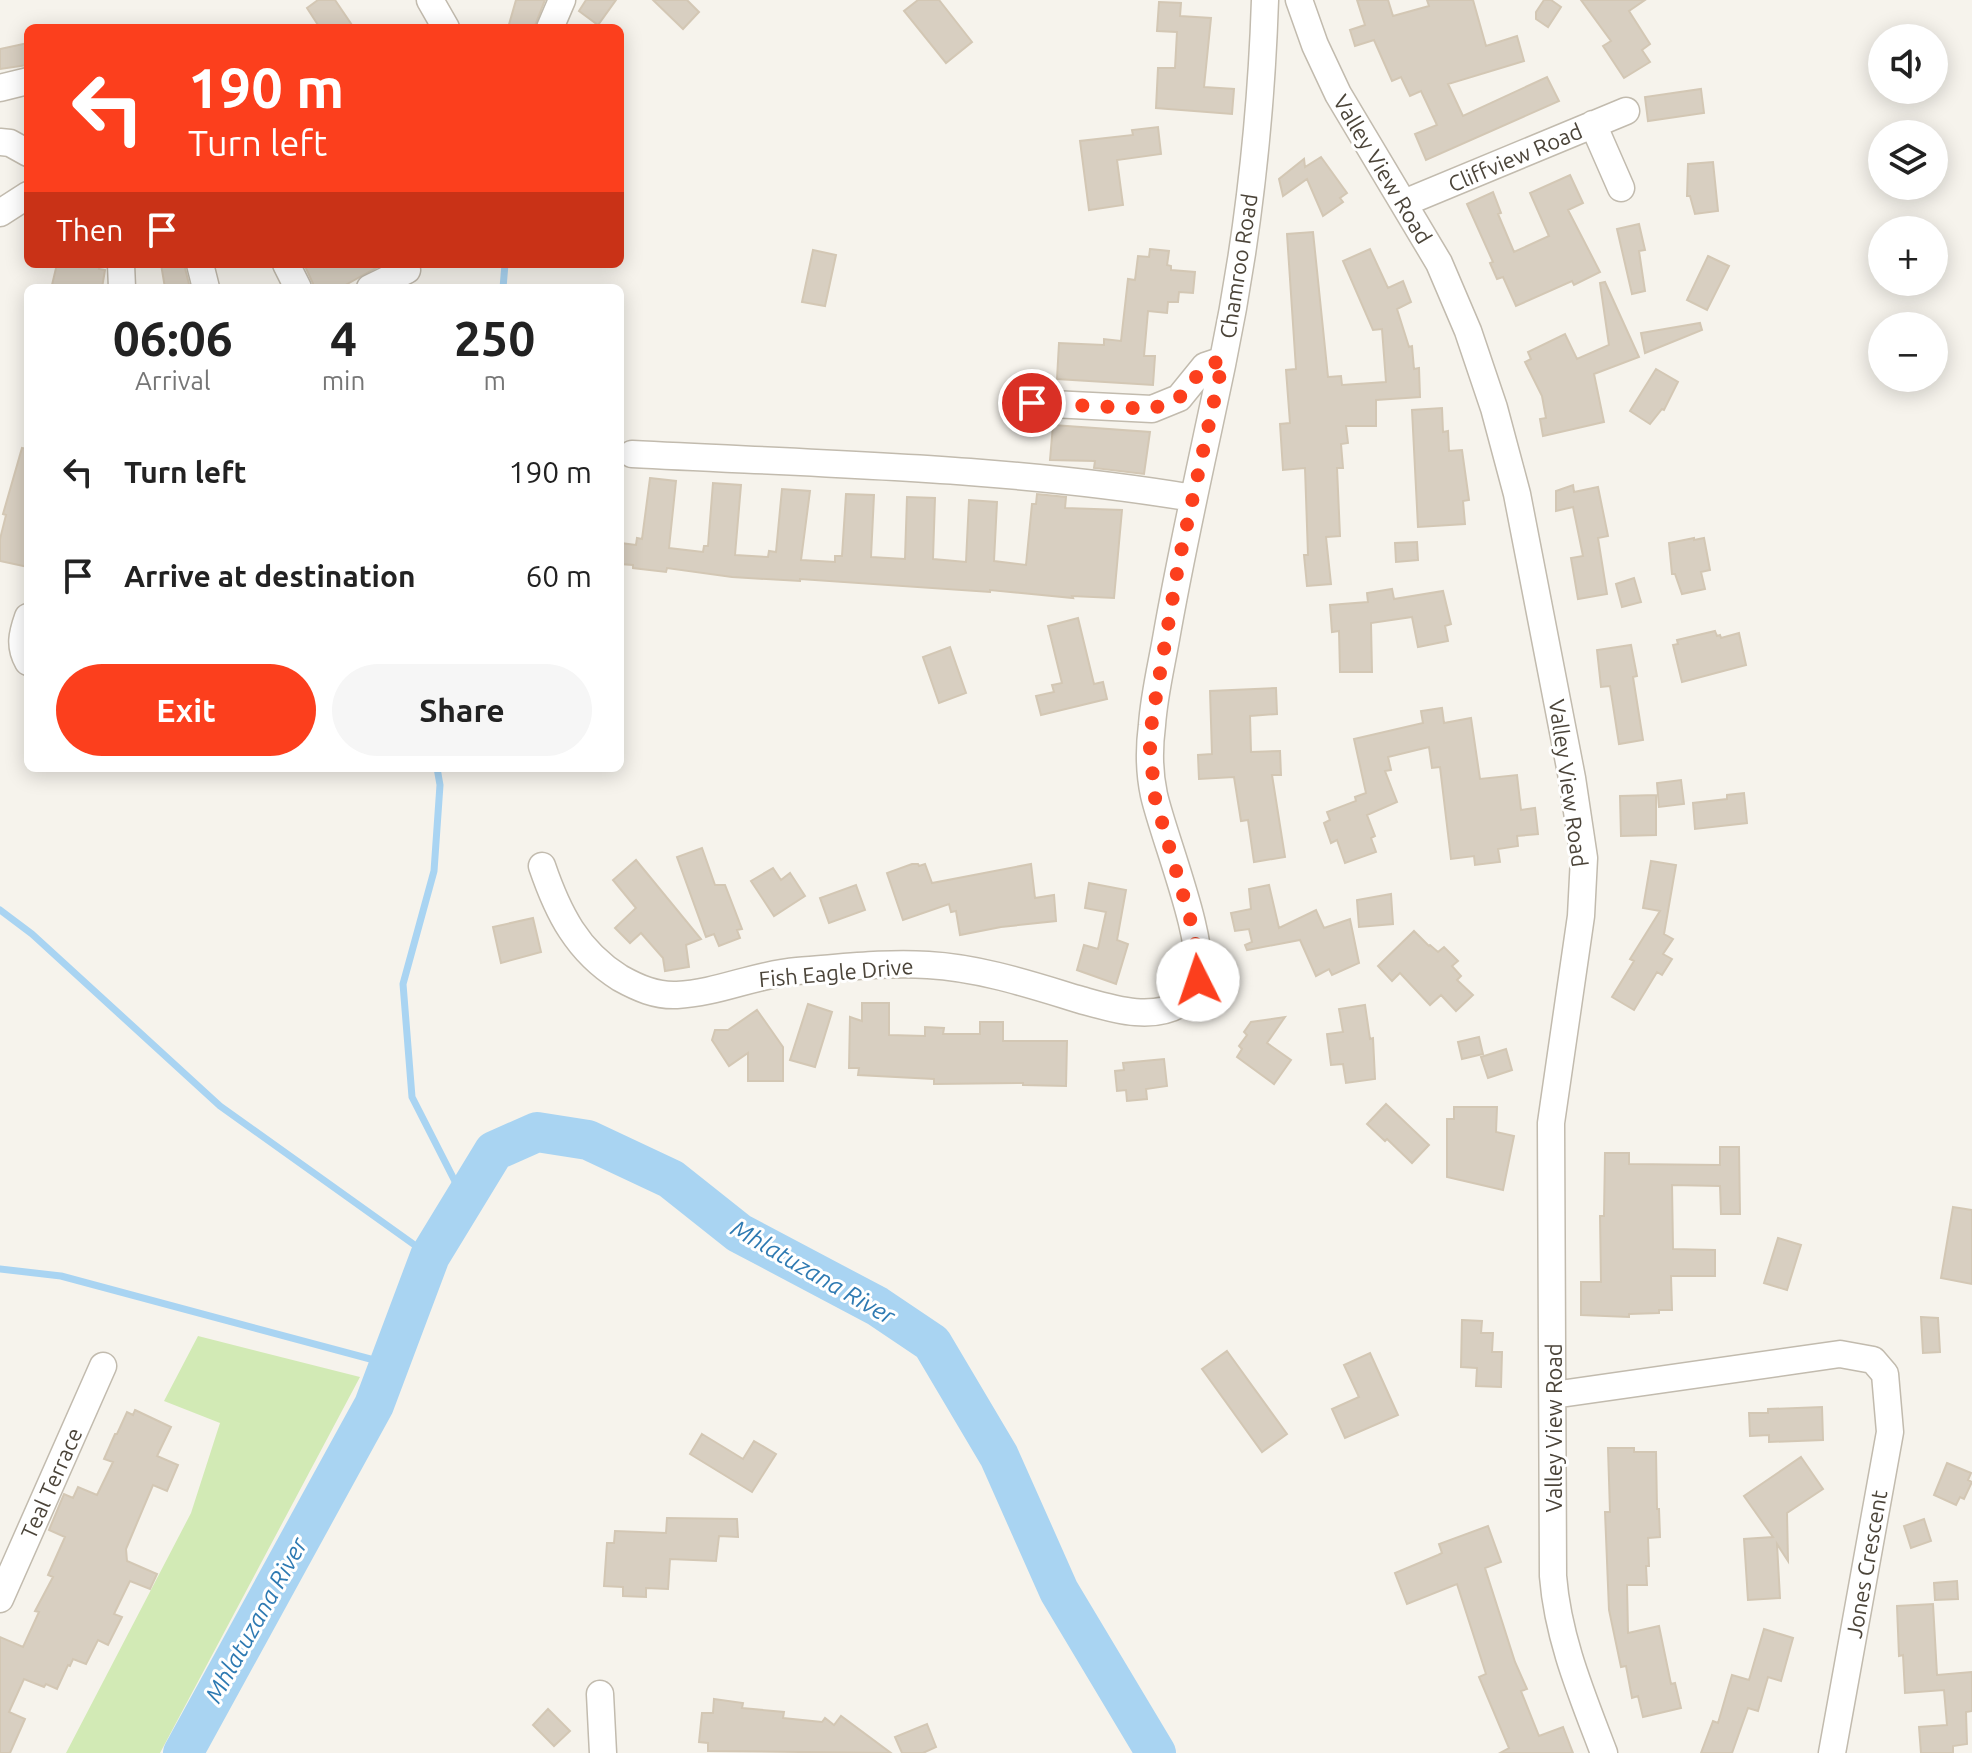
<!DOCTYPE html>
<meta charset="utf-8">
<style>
:root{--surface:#fff;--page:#f6f6f6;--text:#222;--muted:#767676;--accent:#fc3f1d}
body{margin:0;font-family:Ubuntu,sans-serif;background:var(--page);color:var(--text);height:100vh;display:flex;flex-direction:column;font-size:30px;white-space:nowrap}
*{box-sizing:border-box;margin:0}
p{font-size:26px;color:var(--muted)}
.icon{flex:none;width:44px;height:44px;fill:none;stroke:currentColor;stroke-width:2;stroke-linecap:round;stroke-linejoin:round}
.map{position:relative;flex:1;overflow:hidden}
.details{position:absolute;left:24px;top:284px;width:600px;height:488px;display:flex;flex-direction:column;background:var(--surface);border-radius:12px;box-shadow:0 4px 20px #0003}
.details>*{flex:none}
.banner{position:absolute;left:24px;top:24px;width:600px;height:244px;border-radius:12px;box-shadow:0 4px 20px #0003;background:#fc3f1d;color:#fff;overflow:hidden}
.buttons{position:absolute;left:1868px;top:24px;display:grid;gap:16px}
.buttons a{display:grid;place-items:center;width:80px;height:80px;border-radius:50%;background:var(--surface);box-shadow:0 4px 20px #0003;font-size:40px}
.pin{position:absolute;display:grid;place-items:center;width:68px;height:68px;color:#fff;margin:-34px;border:4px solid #fff;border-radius:50%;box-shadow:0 2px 8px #0007}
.me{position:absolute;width:88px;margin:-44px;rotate:356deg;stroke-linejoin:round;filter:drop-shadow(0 0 6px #0008)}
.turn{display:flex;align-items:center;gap:28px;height:168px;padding:0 32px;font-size:36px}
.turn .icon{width:104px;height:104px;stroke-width:2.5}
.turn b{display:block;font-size:56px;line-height:68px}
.then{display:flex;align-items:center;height:76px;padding:0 32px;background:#0003;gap:16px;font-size:30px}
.eta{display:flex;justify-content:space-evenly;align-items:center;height:136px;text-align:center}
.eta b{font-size:48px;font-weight:700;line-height:56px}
.action{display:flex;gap:16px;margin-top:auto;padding:16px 32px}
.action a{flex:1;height:92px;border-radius:48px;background:var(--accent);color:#fff;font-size:32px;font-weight:700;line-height:92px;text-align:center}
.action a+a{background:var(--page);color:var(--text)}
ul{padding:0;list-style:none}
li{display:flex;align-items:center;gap:24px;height:104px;padding:0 32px}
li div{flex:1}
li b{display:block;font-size:30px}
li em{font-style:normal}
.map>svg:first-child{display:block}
</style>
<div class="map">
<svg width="1972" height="1753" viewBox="0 0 1972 1753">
<rect width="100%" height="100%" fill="#f6f3ec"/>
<!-- green -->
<path fill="#d2eab5" d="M198,1336L360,1377L160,1753H66L191,1513L220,1423L164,1401Z"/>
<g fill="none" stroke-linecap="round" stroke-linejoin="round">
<!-- stream -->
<path stroke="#a9d4f2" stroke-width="7" d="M503,288L505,264
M437,768L440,785L434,871L403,984L412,1097L464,1199
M0,910L32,934L220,1106L430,1256
M0,1269L61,1276L389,1364"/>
<!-- river -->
<path stroke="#a9d4f2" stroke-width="40" d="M183,1753L374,1405L430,1256L494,1151L537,1132L588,1140L671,1179L739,1233L877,1306L932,1343L999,1456L1059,1591L1156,1753"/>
</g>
<!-- building -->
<path fill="#d8cfc1" stroke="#d3c7b4" stroke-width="2" d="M318,0H335L354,28H320L307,8Z
M516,0H545L534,28H508Z
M586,0H616L598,25L579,11Z
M653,0H687L699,12L683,29Z
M918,0H939L972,42L946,63L904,11Z
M1357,0H1388L1393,16L1429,6L1427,0H1473L1486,46L1517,36L1524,61L1448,84L1463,116L1547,77L1559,101L1426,160L1415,134L1437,125L1421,91L1410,96L1401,77L1392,81L1374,40L1355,46L1350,30L1365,25Z
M1544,0H1551L1561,7L1548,27L1536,19V12Z
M1581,0H1645L1629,11L1650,44L1642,50L1650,62L1624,78L1603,46L1611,41Z
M1159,2L1181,3L1180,16L1211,18L1204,87L1234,89L1232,114L1156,108L1158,68H1175L1177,32L1157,31Z
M28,43V65L0,69V49Z
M1701,89L1704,113L1648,121L1645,97Z
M1158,127L1161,154L1117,160L1123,205L1089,210L1080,141L1133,135L1132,130Z
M1321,157L1347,193L1340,198L1343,202L1323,216L1307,179L1283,196L1279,179L1304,159L1305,167Z
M1713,162L1718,211L1695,214L1690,196H1687L1688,164Z
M1570,175L1583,203L1568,210L1600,272L1574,285L1572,281L1516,306L1503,277L1497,279L1490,263L1493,262L1467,204L1493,192L1501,213L1498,214L1514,252L1549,236L1530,193Z
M1639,224L1645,250L1639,251L1645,291L1632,294L1617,229Z
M1313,232L1328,377L1341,376L1342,385L1386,382L1382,329L1373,330L1343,261L1370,249L1388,288L1403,281L1411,302L1397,309L1409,347L1412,346L1414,369L1419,368L1420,397L1376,400V426H1346L1348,443L1341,444L1343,468H1337L1340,536L1326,537L1331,584L1307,586L1304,555H1308L1305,468L1283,470L1280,424L1290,423L1286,370L1296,369L1287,234Z
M1150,249L1169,251L1167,265L1171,266V270L1195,272L1193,293L1179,292L1178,302H1168L1167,313L1148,311L1144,356H1155L1153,385L1057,379L1059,343L1104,345V339L1121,341L1128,279L1135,280L1138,256L1149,257Z
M813,250L836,255L825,306L802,302Z
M1708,256L1729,266L1707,310L1687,300Z
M57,264H100L99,269L105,270L102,288H65L52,285Z
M161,264H184L190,288H165Z
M304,264H383L340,288H315Z
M1605,282L1639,357L1594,374L1604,422L1543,436L1540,419L1546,418L1542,396L1525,362L1531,359L1528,352L1565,334L1577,359L1609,345L1600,283Z
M1700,323L1702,330L1645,353L1641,333Z
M1656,369L1678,382L1664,410L1662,409L1650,424L1630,411Z
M1442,408L1443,432L1448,431L1449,451L1462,450L1469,500L1463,501L1465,524L1418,527L1412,410Z
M1053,425L1150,432L1144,474L1094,468L1095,461L1050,460Z
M22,448L28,449V567L0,561V539L6,515L3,514Z
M650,478L676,481L669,548L703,552L704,546H708L713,483L741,485L735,555L768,557L769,551L776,552L782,489L810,491L801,560L835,562V556H842L846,494L874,495L871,557L905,559L907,497L935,498L933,559L966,562L969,500L997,502L994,561L1026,565L1032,504H1036L1037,494L1066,497L1065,508L1122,510L1114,598L1072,596L1073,598L990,590V592L800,579V581L732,577L667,568L666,572L633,568V565L620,564V543L636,545L637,538L642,539Z
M1573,485L1574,492L1598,487L1608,536L1598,538L1607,594L1578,599L1571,558L1583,556L1573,507L1556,511V491Z
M1694,538V540L1704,538L1710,570L1701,572L1705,589L1682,594L1675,574H1672L1669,543Z
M1417,542L1418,560L1396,562L1395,543Z
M1634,578L1641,602L1622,607L1616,584Z
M1392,589L1394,599L1443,591L1451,624L1445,626L1448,641L1418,647L1412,617L1371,623L1372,672H1340L1339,631L1332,632L1330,605L1368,602L1367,593Z
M1078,618L1094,684L1103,682L1107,699L1041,715L1036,696L1054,692L1052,685L1062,683L1048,626Z
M1715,631L1717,636L1720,635L1721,638L1739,633L1746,665L1682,682L1673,645L1678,644L1677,640Z
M1631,645L1637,676L1633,677L1643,740L1619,744L1610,686L1601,687L1597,650Z
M950,647L966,693L939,703L923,657Z
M1276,688L1277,714L1250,716L1251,752L1280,751L1281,775H1272L1285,857L1254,862L1248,820L1241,821L1234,777L1199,779L1198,755L1212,754L1210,691Z
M1442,708L1444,723L1471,718L1480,779L1517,775L1521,810L1535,808L1538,834L1517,836L1518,846L1498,849L1500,862L1475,865L1474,856L1451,859L1440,767L1432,768L1429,747L1388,757L1391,770L1385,771L1397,802L1367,815L1375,836L1371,838L1376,852L1345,863L1337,840L1331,843L1324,823L1330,820L1327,812L1356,801L1355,797L1366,793L1354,739L1423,723L1421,711Z
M1681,780L1684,804L1659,807L1657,783Z
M1744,793L1747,823L1695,829L1693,803L1727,799V795Z
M1656,795V835L1621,836L1620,796Z
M702,848L715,885H725L742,929L737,930L740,938L719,946L714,934L706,937L677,857Z
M636,860L701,939L686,945L689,967L665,971L663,958L641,933L630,943L615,928L636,908L613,880Z
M1651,861L1676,865L1664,934L1673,939L1663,954L1672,959L1662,975L1657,972L1634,1010L1612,997L1634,961L1630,959L1660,911L1643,908Z
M912,864H918L919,866L925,864L932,883L1031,864L1035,898L1054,895L1056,921L1001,927L960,935L956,911L951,912L949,904L903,920L887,873Z
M773,868L781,880L790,873L805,896L774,916L751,881Z
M1089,883L1126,890L1117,940L1128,944L1116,984L1077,970L1084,945L1098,949L1106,912L1085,908Z
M856,885L865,910L829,923L820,898Z
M1269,885L1279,928L1316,910L1324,928L1350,919L1359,963L1332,975L1329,969L1316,976L1300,940L1247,950L1245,945L1252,942L1249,929L1235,931L1231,913L1251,909L1249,889Z
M1391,894L1393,924L1359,927L1357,900Z
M533,918L541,952L501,963L493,927Z
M1414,931L1429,946L1430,945L1438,952L1444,947L1458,961L1452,966L1461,976L1457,980L1473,995L1456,1011L1441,995L1430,1005L1400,973L1392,981L1378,966Z
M862,1003H889V1035L925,1036V1027L944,1028L943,1034H980V1022H1003V1041H1067L1066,1086L1023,1085V1083L934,1084V1079L858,1075L859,1068H849L850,1017L862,1021Z
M808,1004L832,1012L815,1067L790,1060Z
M1365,1005L1370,1039L1373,1038L1375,1079L1346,1083L1343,1064L1331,1065L1327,1034L1343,1032L1339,1009Z
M757,1010L783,1047V1081H748V1053L729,1066L712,1040L715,1030H728Z
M1285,1017L1267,1043L1291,1060L1274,1084L1237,1057L1242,1049L1239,1046L1247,1035L1244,1032L1251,1022Z
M1479,1037L1483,1054L1462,1059L1458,1042Z
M1506,1049L1512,1070L1488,1078L1481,1057Z
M1164,1059L1167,1086L1146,1089L1147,1099L1127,1101L1126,1090L1117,1091L1115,1071L1124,1070L1123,1063Z
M1386,1104L1429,1145L1412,1163L1387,1139L1385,1141L1367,1124Z
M1454,1107H1497L1496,1132L1514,1136L1503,1190L1447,1177V1119H1454Z
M1720,1147H1739L1740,1214H1721L1720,1186L1672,1185L1673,1249L1715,1250V1276H1671L1672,1310H1659V1313L1629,1314V1317L1581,1315V1282H1601L1600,1216H1604L1605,1153H1629V1164L1720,1165Z
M1953,1207L1972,1210V1284L1941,1278Z
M1778,1238L1801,1245L1787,1290L1764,1283Z
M1921,1317L1938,1318L1940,1352L1923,1353Z
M1462,1320L1482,1321L1481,1333H1493L1492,1352H1502L1501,1387L1476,1386L1477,1368L1461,1367Z
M1227,1351L1287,1434L1262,1452L1202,1369Z
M1370,1353L1398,1415L1345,1438L1332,1409L1359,1397L1344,1365Z
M1822,1407L1823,1440L1769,1442V1435L1750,1436L1749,1413H1768V1409Z
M135,1410L171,1427L157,1456L178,1465L167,1491L153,1485L126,1549L127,1561L157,1574L150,1589L130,1581L114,1614L122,1617L108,1645L98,1640L86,1664L73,1659L70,1666L68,1665L57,1689L46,1684L44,1687L24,1679L9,1712L25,1719L10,1753H0V1637L23,1647L39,1612L35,1611L53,1577L48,1575L65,1537L49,1530L64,1494L73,1498L78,1487L97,1495L113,1462L104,1459L115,1434H117L127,1412L133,1415Z
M702,1434L743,1459L754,1441L776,1454L752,1492L690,1454Z
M1608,1448H1634V1452H1656L1657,1509H1659L1660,1537L1648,1538L1649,1566H1646L1647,1585H1627L1628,1633L1659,1626L1671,1684L1675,1683L1681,1708L1643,1717L1638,1696L1632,1698L1626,1666L1621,1667L1609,1610L1605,1512H1610Z
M1801,1457L1823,1489L1787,1513L1788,1561L1777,1544L1780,1598L1748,1600L1744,1539L1773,1537L1744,1496Z
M1947,1463L1971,1473L1968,1480L1972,1482L1964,1499L1960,1497L1956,1505L1934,1495Z
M667,1518L737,1519L738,1537L719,1536L716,1561L670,1559L668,1589L646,1588V1597L623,1596V1587L604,1586L607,1543H614L615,1531L666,1533Z
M1924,1519L1931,1541L1911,1548L1904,1526Z
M1488,1526L1501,1562L1485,1568L1515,1662L1527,1689L1521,1691L1539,1736L1563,1727L1573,1753H1500L1509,1748L1479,1677L1486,1674L1457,1584L1407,1604L1395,1573L1438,1555L1442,1553L1439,1544Z
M1957,1581L1958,1599L1935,1600L1934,1583Z
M1933,1604L1937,1675L1972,1672V1711L1966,1712L1967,1744L1953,1746V1753H1921L1919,1727L1947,1725L1944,1690L1905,1693L1903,1655L1899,1656L1897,1606Z
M1764,1629L1793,1638L1781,1681L1768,1677L1758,1711L1748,1708L1732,1753H1701L1713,1721L1718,1723L1732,1675L1749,1680Z
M714,1699L743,1703L742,1708L784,1712L783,1718L822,1722L825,1718L834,1725L841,1716L891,1753L708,1751V1743L699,1742L702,1713H713Z
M548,1709L570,1731L554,1746L533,1725Z
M927,1724L936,1747L923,1753H902L895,1737Z"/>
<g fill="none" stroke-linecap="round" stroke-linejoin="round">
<!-- minor casing -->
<g stroke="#c2bbae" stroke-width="29">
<path id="minor" d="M430,0L446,28
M1299,0L1315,45L1338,94L1439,263L1468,331L1494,408L1517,494L1572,778L1584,858L1581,916L1551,1123L1553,1576C1558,1639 1582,1695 1604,1753
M550,28L562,0
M0,88L28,81
M1593,124L1621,188
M0,142L10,143L28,153
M1404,203L1626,111
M0,213L28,195
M121,264L122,288
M200,264L206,288
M286,264L298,288
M370,288L407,270
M1032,403L1152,409L1179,398L1205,366L1223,360
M632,454C819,464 1008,467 1193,498
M28,617C22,634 19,646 28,662
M542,866C558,913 577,951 620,978C638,988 656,996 677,995C718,993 756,974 797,971C840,968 885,962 928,965C981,968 1031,985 1081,1000C1113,1009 1153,1022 1183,1002C1190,997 1195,990 1197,981C1207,942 1164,839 1154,795C1149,772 1149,748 1152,725C1154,696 1161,667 1166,639C1182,547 1203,456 1222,365C1247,245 1261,122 1265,0
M1553,1395L1840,1354L1873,1360L1885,1374L1890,1432L1832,1753
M0,1599L103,1366
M600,1694L603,1753"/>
</g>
<!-- minor -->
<use href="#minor" stroke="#fff" stroke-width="26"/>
</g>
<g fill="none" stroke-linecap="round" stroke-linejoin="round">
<!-- route -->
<path stroke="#fc3f1d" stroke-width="14" stroke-dasharray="0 25.2" d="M1032,403L1152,409L1179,398L1205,366L1223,360L1179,561L1152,720L1150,748L1155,798L1193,929L1199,966L1198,980"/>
</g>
<g text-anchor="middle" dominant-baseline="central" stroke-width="6" stroke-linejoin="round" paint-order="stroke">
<!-- street labels -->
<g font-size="22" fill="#4b4439" stroke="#fff">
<text transform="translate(1515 157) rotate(-23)">Cliffview Road</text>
<text transform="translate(1383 169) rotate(59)">Valley View Road</text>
<text transform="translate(1238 266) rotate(-81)">Chamroo Road</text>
<text transform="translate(1569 783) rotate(82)">Valley View Road</text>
<text transform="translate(836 972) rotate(-5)">Fish Eagle Drive</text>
<text transform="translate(1553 1428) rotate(-90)">Valley View Road</text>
<text transform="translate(51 1483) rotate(-66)">Teal Terrace</text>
<text transform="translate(1866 1564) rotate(-80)">Jones Crescent</text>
</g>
<!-- water labels -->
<g font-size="24" font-style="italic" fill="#2e7ab2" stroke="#fff">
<text transform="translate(813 1272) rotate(30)">Mhlatuzana River</text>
<text transform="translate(256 1620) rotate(-61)">Mhlatuzana River</text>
</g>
</g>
</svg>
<div class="buttons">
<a><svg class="icon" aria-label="sound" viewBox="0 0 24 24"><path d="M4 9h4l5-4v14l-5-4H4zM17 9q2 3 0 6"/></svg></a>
<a><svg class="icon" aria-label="layers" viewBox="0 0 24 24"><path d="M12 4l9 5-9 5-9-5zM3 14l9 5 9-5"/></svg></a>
<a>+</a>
<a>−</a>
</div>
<div class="pin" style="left:1032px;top:403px;background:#d93025"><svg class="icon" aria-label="arrive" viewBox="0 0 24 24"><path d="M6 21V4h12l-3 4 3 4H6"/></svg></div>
<svg class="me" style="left:1198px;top:980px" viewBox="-20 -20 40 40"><circle r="19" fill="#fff"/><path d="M0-13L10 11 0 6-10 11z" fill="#fc3f1d"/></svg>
<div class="banner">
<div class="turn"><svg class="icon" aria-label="left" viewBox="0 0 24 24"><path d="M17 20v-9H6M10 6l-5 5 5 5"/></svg><div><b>190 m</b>Turn left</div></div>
<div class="then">Then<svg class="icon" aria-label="arrive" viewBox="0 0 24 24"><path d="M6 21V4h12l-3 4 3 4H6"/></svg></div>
</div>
<section class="details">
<div class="eta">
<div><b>06:06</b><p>Arrival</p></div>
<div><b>4</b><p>min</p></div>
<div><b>250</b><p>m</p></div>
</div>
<ul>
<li><svg class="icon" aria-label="left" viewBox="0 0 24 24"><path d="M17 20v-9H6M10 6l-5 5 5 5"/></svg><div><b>Turn left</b></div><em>190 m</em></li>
<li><svg class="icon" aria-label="arrive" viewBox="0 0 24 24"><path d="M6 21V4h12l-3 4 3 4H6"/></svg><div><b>Arrive at destination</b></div><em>60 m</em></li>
</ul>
<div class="action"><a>Exit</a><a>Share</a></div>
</section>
</div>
